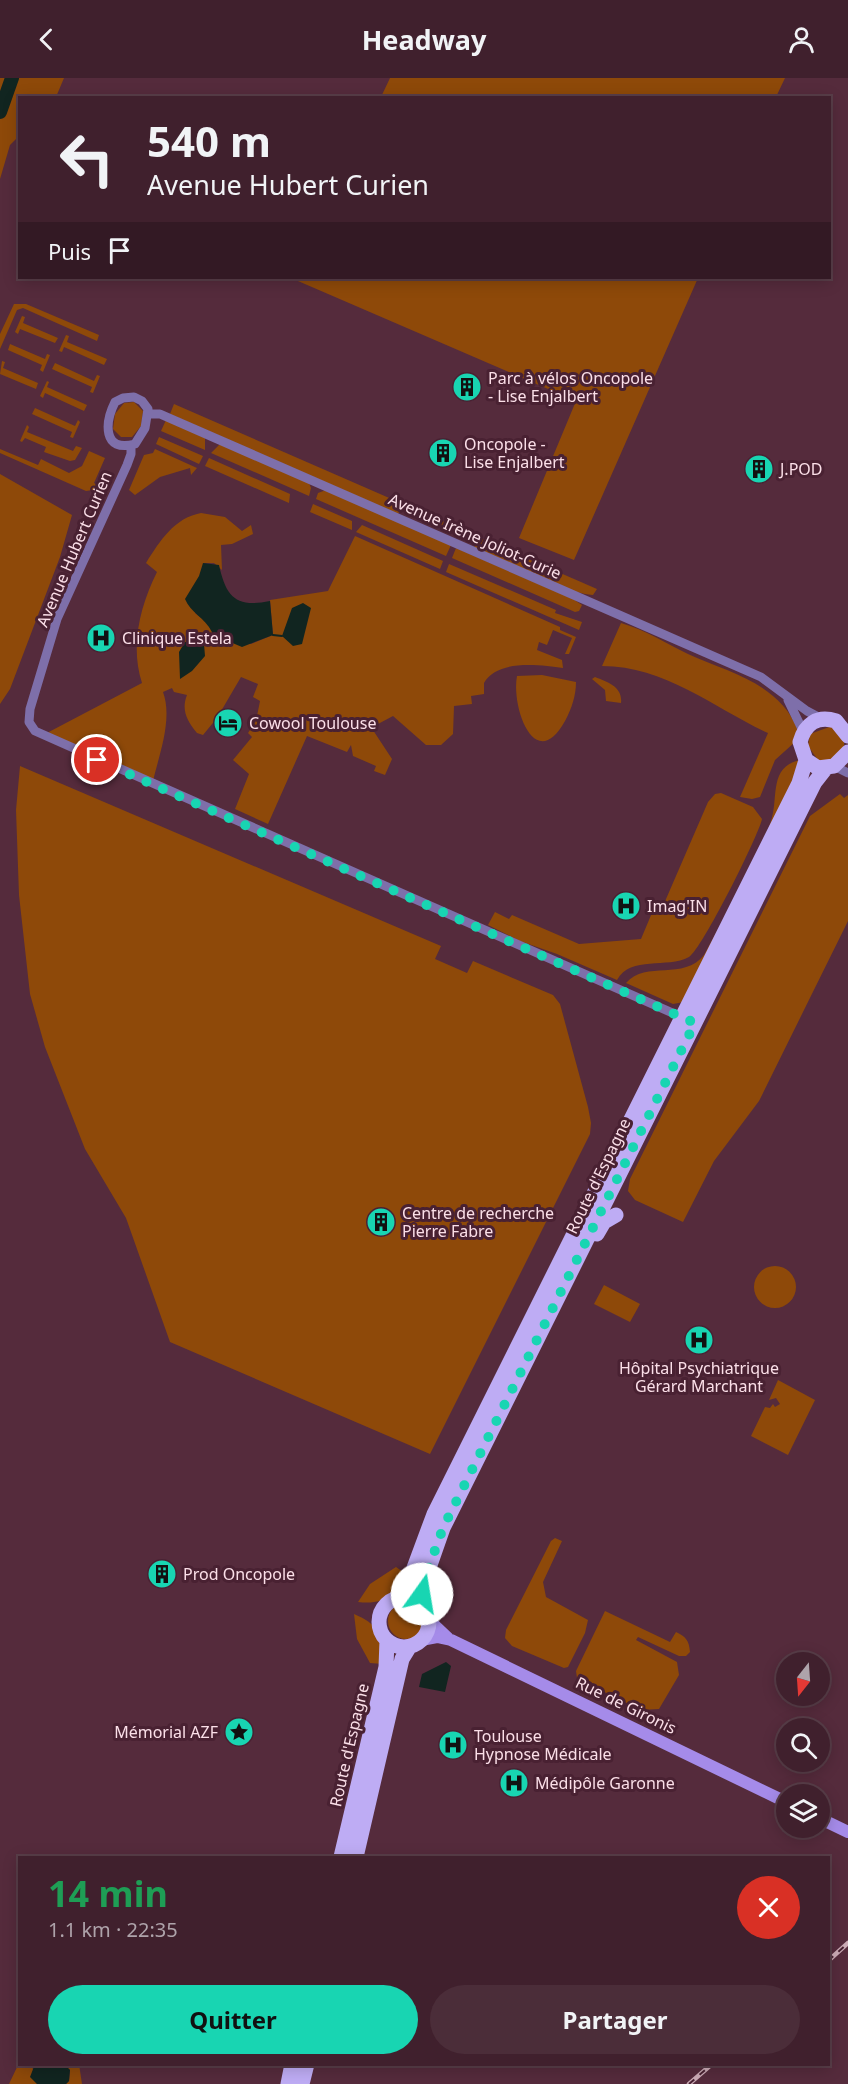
<!DOCTYPE html>
<html lang="fr">
<meta charset="utf-8">
<style>
:root{--surface:#40202d;--page:#4b2d39;--text:#f1f3f6;--muted:#aea3aa;--line:#593e49;--accent:#18d5b2}
body{margin:0;font-family:"Noto Sans",sans-serif;background:var(--page);color:var(--text);height:100vh;display:flex;flex-direction:column;font-size:22px;white-space:nowrap}
*{box-sizing:border-box;margin:0}
p{font-size:20px;color:var(--muted)}
.icon{flex:none;width:33px;height:33px;fill:none;stroke:currentColor;stroke-width:2;stroke-linecap:round;stroke-linejoin:round}
.map{position:relative;flex:1;overflow:hidden}
.side{position:absolute;left:18px;top:1778px;width:812px;height:210px;display:flex;flex-direction:column;background:var(--surface);border-radius:0px;box-shadow:0 3px 15px #0003,0 0 0 2px var(--line)}
.side>*{flex:none}
.top-card{position:absolute;left:18px;top:18px;width:813px;height:183px;border-radius:0px;box-shadow:0 3px 15px #0003,0 0 0 2px var(--line);background:#40202d;color:var(--text);overflow:hidden}
.needle{width:39px;rotate:197deg}
.controls{position:absolute;left:776px;top:1574px;display:grid;gap:12px}
.controls a{display:grid;place-items:center;width:54px;height:54px;border-radius:50%;background:var(--surface);box-shadow:0 3px 15px #0003,0 0 0 2px var(--line);font-size:30px}
.pin{position:absolute;display:grid;place-items:center;width:51px;height:51px;color:#fff;margin:-26px;border:3px solid #fff;border-radius:50%;box-shadow:0 2px 6px #0007}
.me{position:absolute;width:66px;margin:-33px;rotate:13deg;stroke-linejoin:round;filter:drop-shadow(0 0 4px #0008)}
.turn{display:flex;align-items:center;gap:21px;height:126px;padding:0 30px;font-size:27px}
.turn .icon{width:78px;height:78px;stroke-width:2.5}
.turn b{display:block;font-size:42px;line-height:51px}
.then{display:flex;align-items:center;height:57px;padding:0 30px;background:#0003;gap:12px;font-size:22px}
.round{display:grid;place-items:center;flex:none;width:63px;height:63px;border-radius:32px;background:var(--page)}
.head{display:flex;align-items:center;justify-content:space-between;height:102px;padding:0 30px}
h1{font-size:36px;font-weight:700;line-height:45px;color:#1e9e55}
.primary-button{display:flex;gap:12px;margin-top:auto;padding:12px 30px}
.primary-button a{flex:1;height:69px;border-radius:36px;background:var(--accent);color:#111;font-size:24px;font-weight:700;line-height:69px;text-align:center}
.primary-button a+a{background:var(--page);color:var(--text)}
header{display:flex;justify-content:space-between;align-items:center;height:78px;padding:0 30px;background:var(--surface);font-size:27px;font-weight:700}
.map>svg:first-child{display:block}
</style>
<header><svg class="icon" aria-label="back" viewBox="0 0 24 24"><path d="M15 5l-7 7 7 7"/></svg>Headway<svg class="icon" aria-label="person" viewBox="0 0 24 24"><circle cx="12" cy="8" r="4"/><path d="M4 21q1-7 8-7t8 7"/></svg></header>
<div class="map">
<svg width="848" height="2006" viewBox="0 0 848 2006">
<rect width="100%" height="100%" fill="#552b3c"/>
<!-- green -->
<path fill="#8e4909" d="M0,0H64L56,19L20,20L19,58L10,67L0,101Z
M390,0H785L776,19H381Z
M291,200H698L574,482L519,460L576,323Z
M14,226H26L99,257L97,263L23,230L17,232L0,271V256Z
M22,238L25,239L23,245L58,260L55,265L20,251L18,256L15,254Z
M66,257L69,258L67,264L107,281L104,287L64,269L62,274L59,273Z
M10,266L45,281L47,276L50,277L43,294L40,292L42,287L8,272Z
M2,283L5,284L3,290L38,305L36,311L0,296Z
M55,285L94,303L97,297L100,298L93,315L90,314L92,309L52,291Z
M47,303L49,304L47,309L87,327L84,333L45,315L43,320L40,318Z
M134,324L143,333L141,348L132,359H121L113,351L115,336L124,325Z
M174,326L458,450L456,454L401,430L398,436L170,336Z
M35,330L75,348L78,342L80,344L73,360L70,359L72,354L32,336Z
M166,342L205,360V372L161,353Z
M27,347L29,349L27,354L73,373L76,368L82,370L75,382L70,383L44,374L46,369L25,360L22,364L20,363Z
M159,359L203,378L199,386L156,366Z
M220,366L309,405L311,410L309,418L211,375Z
M0,371L38,387L41,381L69,395L82,388L89,373L105,380L94,405L97,407L93,412L86,413L0,375Z
M155,371L197,390L191,397L190,390L160,399L135,417L129,412L144,377L153,375Z
M209,380L290,416L289,425L205,388Z
M0,396L72,437L60,479L10,611L0,626Z
M326,412L451,467L446,478L316,421L318,415Z
M313,426L352,443V452L310,434Z
M201,435L225,439L242,453L251,447L253,456L232,466L221,467L222,492L214,485H204L195,535L207,544L212,554L210,559L220,556L251,566L273,557L270,522L328,513L355,458L560,549V552L576,559L569,576H565L572,560L553,552L547,567L539,564L537,572L562,582L563,590C540,587 497,581 484,605V616L471,618L472,626L454,628L453,656L441,667H426L393,638L378,646L375,640L367,643L392,681L385,697L374,693L376,688L353,678L351,667L347,674L307,658L268,746L235,731L249,696L233,682L252,659L248,655L256,643L260,623L253,619L258,606L241,599L217,640L203,657L197,655C187,643 181,632 187,617L174,614L172,610L163,614C173,641 159,677 153,703L45,656L142,605C130,568 140,528 157,494L146,485C160,463 174,440 201,435Z
M362,447L443,483L440,491L356,454Z
M464,453L597,511L593,517C560,514 506,484 474,470L477,463L462,457Z
M456,470L573,521L582,527L579,533L575,534L452,480Z
M449,486L556,532L555,535L582,544L579,552L446,494Z
M621,545C646,552 665,565 688,576C730,595 779,605 798,652L795,664L775,682L760,719L752,721L740,719L768,655C715,631 666,588 602,588Z
M542,597L576,604C576,617 572,630 565,643C535,697 511,629 517,598Z
M595,599C608,604 623,609 621,625L606,623L605,612L592,601Z
M832,648L844,660V673L836,682H818L808,668L810,656Z
M800,682V690L684,924L673,926L626,905C646,882 684,903 704,877C726,835 757,787 771,743C779,720 768,689 800,682Z
M20,688L441,868L435,881L467,895L473,883L553,917L560,926L588,1029L591,1045L590,1056L430,1376L170,1264L126,1140L85,1071L45,969L30,916L19,817L16,732Z
M721,715L753,729L762,741C758,759 702,871 689,879C667,891 631,877 617,902L557,876L520,863L488,847L495,834L509,841L512,837L579,866L641,861L654,830L663,828L708,724L715,716Z
M840,716L844,720L848,717V843L759,1023L714,1083L683,1144L635,1122L628,1113L630,1101L810,738Z
M754 1209a21 21 0 1 1 42 0a21 21 0 1 1-42 0Z
M604,1207L640,1226L630,1244L594,1226Z
M778,1302L815,1322L788,1377L751,1358L765,1329L770,1330L773,1326L775,1329L780,1326L776,1320L769,1322Z
M555,1460L562,1463L543,1504L546,1519L588,1542L585,1555L568,1589L564,1590L512,1568L505,1560L506,1552L551,1463Z
M396,1489L406,1496C395,1518 384,1527 358,1524L370,1506Z
M388 1543a18 18 0 1 1 36 0a18 18 0 1 1-36 0Z
M605,1533L670,1564L676,1554C686,1559 689,1562 690,1574L686,1578H679L638,1559L636,1562L677,1584L679,1597L659,1631L640,1632L577,1600L576,1593Z
M354,1536C380,1547 384,1559 383,1586L370,1585L357,1561Z
M19,1985L35,1986L32,1988L37,2006H9Z
M64,1986H79L82,2006H66L69,2003L70,1992Z"/>
<!-- water -->
<path fill="#112520" d="M203,485L219,487C226,519 236,530 270,523L273,557L242,569L223,561L220,556L210,560L212,554C205,540 190,534 185,521L199,498Z
M303,525L311,530L302,566L293,568L282,558L292,530Z
M192,563L204,566L205,578L192,593L180,601L179,574L185,564Z
M446,1584L451,1588L445,1614L419,1609L422,1596Z
M35,1986H64L70,1992L69,2003L66,2006H37L30,1999Z"/>
<g fill="none" stroke-linecap="round" stroke-linejoin="round">
<!-- stream -->
<path stroke="#112520" stroke-width="2" d="M273,557L282,558"/>
<!-- river -->
<path stroke="#112520" stroke-width="14" d="M0,34L12,0"/>
<!-- street -->
<path stroke="#7e6faa" stroke-width="9" d="M134,319L142,323L148,331L145,350L135,366C102,375 105,344 115,324L123,320Z
M149,336H160L761,599L807,633L822,641
M131,367V376L127,387L57,541L30,631L29,644L35,653L684,940
M788,622L803,653
M834,688L848,695"/>
<!-- secondary -->
<path stroke="#a58be9" stroke-width="12" d="M429,1542L448,1560
M421,1562L437,1559L451,1562L786,1724
M819,1740L848,1754"/>
<!-- primary -->
<path stroke="#beacf4" stroke-width="15" d="M848,658L836,643C817,637 805,646 800,664L806,682L818,690L834,688L848,674
M597,1156L604,1144L616,1137
M400,1519L408,1506L434,1436L799,705L806,682
M379 1544a25 25 0 1 1 50 0a25 25 0 1 1-50 0Z
M424,1528L423,1507L443,1450L815,704L826,690
M341,1779L386,1589L387,1562
M356,1779L402,1581L410,1568
M288,2006L292,1986
M302,2006L307,1986"/>
<!-- rail casing -->
<g stroke="#cbabb6" stroke-width="4.5">
<path id="rail" d="M828,1883L848,1865
M689,2006L712,1986"/>
</g>
<!-- rail -->
<use href="#rail" stroke="#492132" stroke-width="2" stroke-dasharray="7" stroke-linecap="butt"/>
</g>
<g fill="none" stroke-linecap="round" stroke-linejoin="round">
<!-- route -->
<path stroke="#18d5b2" stroke-width="10" stroke-dasharray="0 18" d="M97,682L695,945L443,1450L425,1500L422,1516"/>
</g>
<!-- icons -->
<defs>
<g id="building-disc" transform="scale(1.5)"><circle r="9.5" fill="#18d5b2" stroke="#492132"/><path d="M-4-6H4V6H1V3H-1V6H-4ZM-2.5-4.3h1.7v1.8h-1.7ZM.8-4.3h1.7v1.8H.8ZM-2.5-1h1.7V.8h-1.7ZM.8-1h1.7V.8H.8Z" fill="#111"/></g>
<g id="hospital-disc" transform="scale(1.5)"><circle r="9.5" fill="#18d5b2" stroke="#492132"/><path d="M-5-5h3v3.5h4V-5h3V5h-3V1.5h-4V5h-3Z" fill="#111"/></g>
<g id="hotel-disc" transform="scale(1.5)"><circle r="9.5" fill="#18d5b2" stroke="#492132"/><path d="M-6-4.5h1.5V1H6V5H4.5V3h-9V5H-6ZM-4 0a1.8 1.8 0 1 1 3.6 0ZM.5 0V-2.5h3Q6-2.5 6 0Z" fill="#111"/></g>
<g id="sight-disc" transform="scale(1.5)"><circle r="9.5" fill="#18d5b2" stroke="#492132"/><path d="M0-6L1.8-2.2L6-1.7L2.9 1.2L3.7 5.4L0 3.3L-3.7 5.4L-2.9 1.2L-6-1.7L-1.8-2.2Z" fill="#111"/></g>
</defs>
<g fill-rule="evenodd">
<use href="#building-disc" x="467" y="309"/>
<use href="#building-disc" x="443" y="375"/>
<use href="#building-disc" x="759" y="391"/>
<use href="#hospital-disc" x="101" y="560"/>
<use href="#hotel-disc" x="228" y="645"/>
<use href="#hospital-disc" x="626" y="828"/>
<use href="#building-disc" x="381" y="1144"/>
<use href="#hospital-disc" x="699" y="1262"/>
<use href="#building-disc" x="162" y="1496"/>
<use href="#sight-disc" x="239" y="1654"/>
<use href="#hospital-disc" x="453" y="1667"/>
<use href="#hospital-disc" x="514" y="1705"/>
</g>
<g text-anchor="middle" dominant-baseline="central" stroke-width="6" stroke-linejoin="round" paint-order="stroke">
<!-- poi labels -->
<g font-size="16" fill="#fbdfe8" stroke="#492132" text-anchor="start">
<text x="488" y="300">Parc à vélos Oncopole<tspan x="488" dy="18">- Lise Enjalbert</tspan></text>
<text x="464" y="366">Oncopole -<tspan x="464" dy="18">Lise Enjalbert</tspan></text>
<text x="780" y="391">J.POD</text>
<text x="122" y="560">Clinique Estela</text>
<text x="249" y="645">Cowool Toulouse</text>
<text x="647" y="828">Imag'IN</text>
<text x="402" y="1135">Centre de recherche<tspan x="402" dy="18">Pierre Fabre</tspan></text>
<text x="699" y="1290" text-anchor="middle">Hôpital Psychiatrique<tspan x="699" dy="18">Gérard Marchant</tspan></text>
<text x="183" y="1496">Prod Oncopole</text>
<text x="218" y="1654" text-anchor="end">Mémorial AZF</text>
<text x="474" y="1658">Toulouse<tspan x="474" dy="18">Hypnose Médicale</tspan></text>
<text x="535" y="1705">Médipôle Garonne</text>
</g>
<!-- street labels -->
<g font-size="16" fill="#fbdfe8" stroke="#492132">
<text transform="translate(475 458) rotate(24)">Avenue Irène Joliot-Curie</text>
<text transform="translate(74 471) rotate(-67)">Avenue Hubert Curien</text>
<text transform="translate(598 1098) rotate(-64)">Route d'Espagne</text>
<text transform="translate(626 1627) rotate(26)">Rue de Gironis</text>
<text transform="translate(349 1667) rotate(-77)">Route d'Espagne</text>
</g>
</g>
</svg>
<div class="controls">
<a><svg class="needle" viewBox="-14 -14 28 28"><path d="M0-13l5 13h-10z" fill="#e53935"/><path d="M0 13l5-13h-10z" fill="#aea3aa"/></svg></a>
<a><svg class="icon" aria-label="search" viewBox="0 0 24 24"><circle cx="10" cy="10" r="6"/><path d="M15 15l6 6"/></svg></a>
<a><svg class="icon" aria-label="layers" viewBox="0 0 24 24"><path d="M12 4l9 5-9 5-9-5zM3 14l9 5 9-5"/></svg></a>
</div>
<div class="pin" style="left:97px;top:682px;background:#d93025"><svg class="icon" aria-label="arrive" viewBox="0 0 24 24"><path d="M6 21V4h12l-3 4 3 4H6"/></svg></div>
<svg class="me" style="left:422px;top:1516px" viewBox="-20 -20 40 40"><circle r="19" fill="#fff"/><path d="M0-13L10 11 0 6-10 11z" fill="#18d5b2"/></svg>
<div class="top-card">
<div class="turn"><svg class="icon" aria-label="left" viewBox="0 0 24 24"><path d="M17 20v-9H6M10 6l-5 5 5 5"/></svg><div><b>540 m</b>Avenue Hubert Curien</div></div>
<div class="then">Puis<svg class="icon" aria-label="arrive" viewBox="0 0 24 24"><path d="M6 21V4h12l-3 4 3 4H6"/></svg></div>
</div>
<section class="side">
<div class="head"><div><h1>14 min</h1><p>1.1 km · 22:35</p></div><a class="round" style="background:#d93025;color:#fff"><svg class="icon" aria-label="close" viewBox="0 0 24 24"><path d="M6 6l12 12M18 6L6 18"/></svg></a></div>
<div class="primary-button"><a>Quitter</a><a>Partager</a></div>
</section>
</div>
